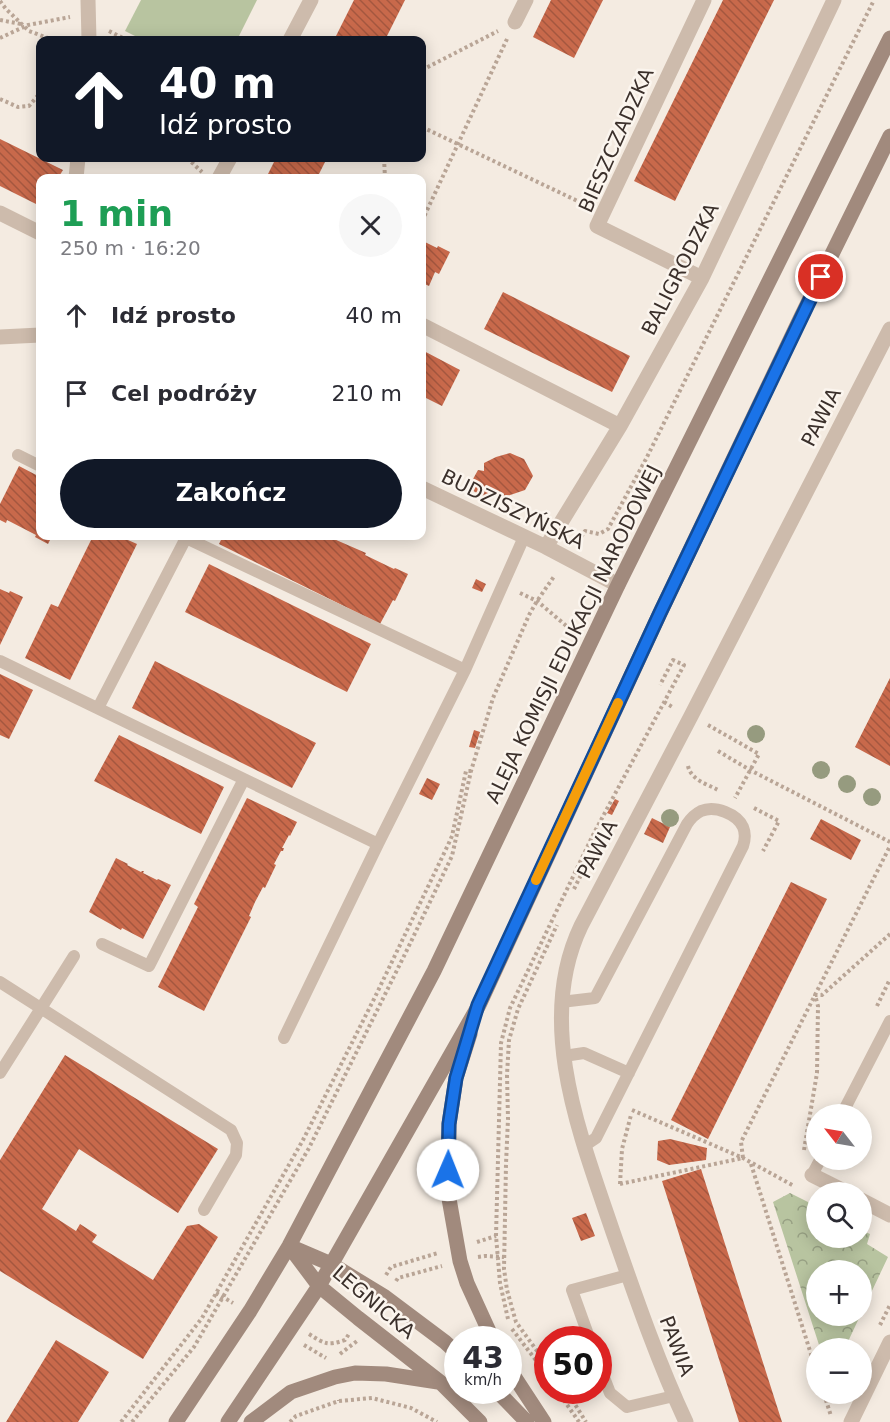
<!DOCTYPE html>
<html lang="pl">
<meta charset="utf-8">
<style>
:root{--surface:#fff;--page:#f7f7f7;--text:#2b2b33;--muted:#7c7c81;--accent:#111827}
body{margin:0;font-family:"DejaVu Sans",sans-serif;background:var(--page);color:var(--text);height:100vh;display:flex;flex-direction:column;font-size:22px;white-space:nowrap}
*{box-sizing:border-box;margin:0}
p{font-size:20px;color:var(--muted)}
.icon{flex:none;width:33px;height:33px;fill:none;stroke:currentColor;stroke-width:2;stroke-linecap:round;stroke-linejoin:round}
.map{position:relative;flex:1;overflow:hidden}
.details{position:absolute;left:36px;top:174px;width:390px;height:366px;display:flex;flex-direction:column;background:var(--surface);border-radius:12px;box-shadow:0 3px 15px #0003}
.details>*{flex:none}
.banner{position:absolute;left:36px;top:36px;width:390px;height:126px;border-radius:12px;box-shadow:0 3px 15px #0003;background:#111827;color:#fff;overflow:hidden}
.needle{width:39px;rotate:301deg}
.fabs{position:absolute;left:806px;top:1104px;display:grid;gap:12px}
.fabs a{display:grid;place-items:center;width:66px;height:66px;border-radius:50%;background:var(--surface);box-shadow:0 3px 15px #0003;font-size:30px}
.speed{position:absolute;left:444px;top:1326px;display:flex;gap:12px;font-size:30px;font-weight:700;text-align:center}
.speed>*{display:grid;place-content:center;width:78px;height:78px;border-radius:50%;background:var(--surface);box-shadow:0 3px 15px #0003;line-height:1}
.speed small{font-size:15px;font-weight:400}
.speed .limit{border:9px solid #d22;background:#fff;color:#111}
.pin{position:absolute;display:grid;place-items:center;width:51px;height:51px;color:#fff;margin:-26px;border:3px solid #fff;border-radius:50%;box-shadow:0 2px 6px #0007}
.me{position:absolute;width:66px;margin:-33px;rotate:1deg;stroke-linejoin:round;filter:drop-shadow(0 0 4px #0008)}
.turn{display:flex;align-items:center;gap:21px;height:126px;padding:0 24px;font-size:27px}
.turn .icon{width:78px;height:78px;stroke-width:2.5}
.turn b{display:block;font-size:42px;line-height:51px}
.round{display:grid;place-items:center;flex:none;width:63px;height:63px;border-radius:32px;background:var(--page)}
.summary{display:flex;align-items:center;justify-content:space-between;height:102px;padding:0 24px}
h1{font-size:36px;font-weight:700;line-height:45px;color:#1e9e55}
.cta{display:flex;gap:12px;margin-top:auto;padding:12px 24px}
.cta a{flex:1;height:69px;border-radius:36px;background:var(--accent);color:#fff;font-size:24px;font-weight:700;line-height:69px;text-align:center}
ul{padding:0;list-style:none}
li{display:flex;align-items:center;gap:18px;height:78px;padding:0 24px}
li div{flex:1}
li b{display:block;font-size:22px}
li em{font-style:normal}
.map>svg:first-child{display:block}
</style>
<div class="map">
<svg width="890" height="1422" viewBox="0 0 890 1422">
<defs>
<pattern id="forest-crowns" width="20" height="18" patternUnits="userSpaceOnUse" patternTransform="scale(1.5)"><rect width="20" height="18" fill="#b8c4a0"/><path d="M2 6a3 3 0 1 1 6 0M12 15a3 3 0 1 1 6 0" fill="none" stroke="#97a083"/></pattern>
<pattern id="building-back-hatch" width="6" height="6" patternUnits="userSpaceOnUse" patternTransform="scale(1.5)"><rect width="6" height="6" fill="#c8694b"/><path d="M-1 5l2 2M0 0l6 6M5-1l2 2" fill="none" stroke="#a4573f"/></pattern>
</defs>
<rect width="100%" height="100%" fill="#f4ebe1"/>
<!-- forest -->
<path fill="url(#forest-crowns)" d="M790,1193L816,1206V1238H861V1230L870,1234L867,1244L888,1257L861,1314V1270H816V1316H860L845,1348H820L773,1202Z"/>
<!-- garden -->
<path fill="#b8c4a0" d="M141,0H257L237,40H143L125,31Z"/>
<!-- building -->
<path fill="url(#building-back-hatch)" d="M354,0H405L385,40H334Z
M551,0H603L574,58L533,37Z
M723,0H774L675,201L634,181Z
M0,139L63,170L58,178H40V206L0,186Z
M276,158H327L317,178H266Z
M423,241L437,248L438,246L450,252L439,274L435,272L429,286L422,283Z
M503,292L630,356L612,392L484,329Z
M422,350L460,370L442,406L422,396Z
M510,453L524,459L531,472L533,476L525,490L504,497L490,490L486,498L468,488L478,470L484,471V463L496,457Z
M19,466L40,477V536H52L48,544L35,537L36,535L7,520L6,523L0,520V504Z
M93,536H119L137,544L70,680L25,658L51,604L58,607Z
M223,536H327L366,553L365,555L394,569L395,568L408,574L395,601L393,600L380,624L219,544Z
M209,564L371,644L347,692L185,612Z
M476,579L486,584L482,592L472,588Z
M0,589L9,593L10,591L23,597L0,645Z
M155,661L316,743L292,788L132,708Z
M0,674L33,690L9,739L0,735Z
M890,678V766L855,747Z
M474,730L480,732L475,748L469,747Z
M119,735L224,787L201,834L94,781Z
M427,778L440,784L432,800L419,794Z
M247,798L297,822L290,836L289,835L282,848H284L283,851H281L274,864L276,865L265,888L263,887L255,902L249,916L251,917L204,1011L158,987L198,907L194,904Z
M615,799L619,801L612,815L607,813Z
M652,818L670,827L663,843L644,834Z
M821,819L861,840L851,860L810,839Z
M116,858L128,864L127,865L141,872L142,871H144L143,873L157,880L158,879L171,885L143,939L122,928L121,930L89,912Z
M791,882L827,899L708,1139L671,1120Z
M65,1055L218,1149L178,1213L79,1149L42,1209L76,1231L80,1224L97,1235L92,1242L153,1280L187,1226L199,1224L218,1237L143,1359L0,1271V1160Z
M670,1139L707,1148L706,1160L669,1165L657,1160L658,1141Z
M701,1169L782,1422H739L662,1181Z
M586,1213L595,1236L581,1241L572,1218Z
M56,1340L109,1372L78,1422H6Z"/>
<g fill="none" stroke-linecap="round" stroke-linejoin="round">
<!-- path -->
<path stroke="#b9a596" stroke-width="4" stroke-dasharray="3 3" stroke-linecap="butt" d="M0,1L6,9L29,31L53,40
M0,20L21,24
M109,31L127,40
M0,38L28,25L70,17
M422,70L498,31
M0,99L18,107L29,106L40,93
M422,127L586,205
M187,158L202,172
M384,158L385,178
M422,221L507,39
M578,542L585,531L599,534L608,529L646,459L874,0
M520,593L537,601L570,629
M664,702L674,708
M708,725L759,754L735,798
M718,751L750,770L890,842
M688,766C691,780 707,784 718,790
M754,808L779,821L763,851
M574,889L599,839L593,835
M877,1006L890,979
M632,1110L743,1158L794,1186
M808,1145L816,1130
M804,1150L817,1073L818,1006L815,995H822L890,934
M751,1164L816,1370
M620,1184L622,1149L631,1115
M620,1184L743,1158L741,1142L890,846
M477,1242L496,1236
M478,1257L485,1256L504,1257
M386,1275L391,1267L438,1253
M396,1281L398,1278L442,1266
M216,1293L233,1303
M508,1319L500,1283L496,1236L501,1043L510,1008L593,835L684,665L673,660L660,685
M880,1325L890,1305
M512,1329L548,1376
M309,1334C325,1344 327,1346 345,1340L349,1334
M304,1345L326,1358
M340,1354L357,1341
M548,1366L516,1322L507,1290L504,1269L506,1164L508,1119L507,1075L509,1040L518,1009L557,925
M557,1390L579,1422
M566,1390L586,1422
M824,1394L831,1416
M339,1401L372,1398L411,1408L437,1422
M121,1422L202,1318L303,1140L375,997L448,845L452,836L466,771H471
M132,1422L194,1347L309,1148L406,952L452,856L471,771L493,698L529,615L537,601L555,575
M290,1422L296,1416L339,1401V1400"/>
<!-- lane -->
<path stroke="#cdbbac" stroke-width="12" d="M18,455L40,466
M182,536L465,670
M0,661L378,844
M98,708L187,536
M102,944L149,966L244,779
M0,982L231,1130L237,1143L236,1155L204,1210
M561,1002L595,998L687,824C691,818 695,814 701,811C715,805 737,814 743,827C746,834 745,840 743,846L596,1138L584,1146
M284,1038L378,844L465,670L524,537
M564,1056L584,1053L629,1073
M0,1073L74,956
M842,1114L890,1021
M812,1175L820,1160
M590,1340L572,1290L628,1275
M598,1362L610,1393L627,1407L674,1396"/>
<!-- street -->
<path stroke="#cdbbac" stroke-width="15" d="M88,0L89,40
M515,22L526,0
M290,40L311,0
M76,178L78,158
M219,178L230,158
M0,213L40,233
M702,278L597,226L704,0
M422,325L620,426
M0,337L40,335
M422,488L546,547L618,585
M546,547L620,426L702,278L834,0
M812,1175L846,1192
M861,1200L890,1215
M686,1422C658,1362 636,1298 614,1235C582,1140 534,1024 581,926L691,716L890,329
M851,1422L890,1342"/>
<!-- secondary -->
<path stroke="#a18a7d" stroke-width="15" d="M470,1034L456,1078L449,1124L448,1193L460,1261L467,1283L493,1340
M289,1246L319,1286L358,1318L440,1382L480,1422
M289,1246L331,1264L385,1297L445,1342L458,1354
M508,1367L544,1422
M496,1390L527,1422
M176,1422L250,1311L289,1246L434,971L618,585L890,38
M228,1422L319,1286L479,1005L660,613L801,317L890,136
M251,1422L291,1392L335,1377L355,1373L386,1374L438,1382"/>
</g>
<!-- trees -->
<g fill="#969b7f">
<circle cx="756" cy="734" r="9"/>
<circle cx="821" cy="770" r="9"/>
<circle cx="847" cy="784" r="9"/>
<circle cx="872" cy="797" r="9"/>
<circle cx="670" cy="818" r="9"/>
</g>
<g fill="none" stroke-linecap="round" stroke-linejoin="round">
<!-- route casing -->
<g stroke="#114b97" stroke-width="15">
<path id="route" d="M448,1170L449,1124L456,1078L478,1005L660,613L821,277"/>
</g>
<!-- route -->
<use href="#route" stroke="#1a73e8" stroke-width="10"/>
<!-- slow -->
<path stroke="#f59e0b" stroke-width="10" d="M536,880L618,703"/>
</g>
<g text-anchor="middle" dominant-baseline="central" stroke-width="5" stroke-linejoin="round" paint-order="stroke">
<!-- street labels -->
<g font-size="20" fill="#3b302b" stroke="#fbf5ee">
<text transform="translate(616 140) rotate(-66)">BIESZCZADZKA</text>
<text transform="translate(680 269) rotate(-63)">BALIGRODZKA</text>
<text transform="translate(821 417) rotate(-63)">PAWIA</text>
<text transform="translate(513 509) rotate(26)">BUDZISZYŃSKA</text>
<text transform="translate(573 634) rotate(-64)">ALEJA KOMISJI EDUKACJI NARODOWEJ</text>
<text transform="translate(597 849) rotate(-62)">PAWIA</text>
<text transform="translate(374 1302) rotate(40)">LEGNICKA</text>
<text transform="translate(677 1346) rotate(69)">PAWIA</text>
</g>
</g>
</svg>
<div class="fabs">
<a><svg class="needle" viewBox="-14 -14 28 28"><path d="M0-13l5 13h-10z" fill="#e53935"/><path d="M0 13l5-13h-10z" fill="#7c7c81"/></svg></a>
<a><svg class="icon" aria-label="search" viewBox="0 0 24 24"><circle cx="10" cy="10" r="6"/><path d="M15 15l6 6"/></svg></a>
<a>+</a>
<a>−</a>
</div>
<div class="speed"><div>43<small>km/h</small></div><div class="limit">50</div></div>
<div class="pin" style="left:821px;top:277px;background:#d93025"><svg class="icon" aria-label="arrive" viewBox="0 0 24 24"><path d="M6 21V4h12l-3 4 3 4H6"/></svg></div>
<svg class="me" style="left:448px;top:1170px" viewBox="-20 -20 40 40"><circle r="19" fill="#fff"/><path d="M0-13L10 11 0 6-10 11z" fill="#1a73e8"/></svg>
<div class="banner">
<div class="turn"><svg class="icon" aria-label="ahead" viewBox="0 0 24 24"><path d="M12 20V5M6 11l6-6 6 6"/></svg><div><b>40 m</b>Idź prosto</div></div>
</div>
<section class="details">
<div class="summary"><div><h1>1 min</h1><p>250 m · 16:20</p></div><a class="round"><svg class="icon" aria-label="close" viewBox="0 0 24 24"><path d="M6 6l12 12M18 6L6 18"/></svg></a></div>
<ul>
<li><svg class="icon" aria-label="ahead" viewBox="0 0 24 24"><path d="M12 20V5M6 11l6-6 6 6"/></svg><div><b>Idź prosto</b></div><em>40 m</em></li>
<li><svg class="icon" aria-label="arrive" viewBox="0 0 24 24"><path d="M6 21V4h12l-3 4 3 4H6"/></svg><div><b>Cel podróży</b></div><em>210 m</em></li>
</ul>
<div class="cta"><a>Zakończ</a></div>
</section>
</div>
